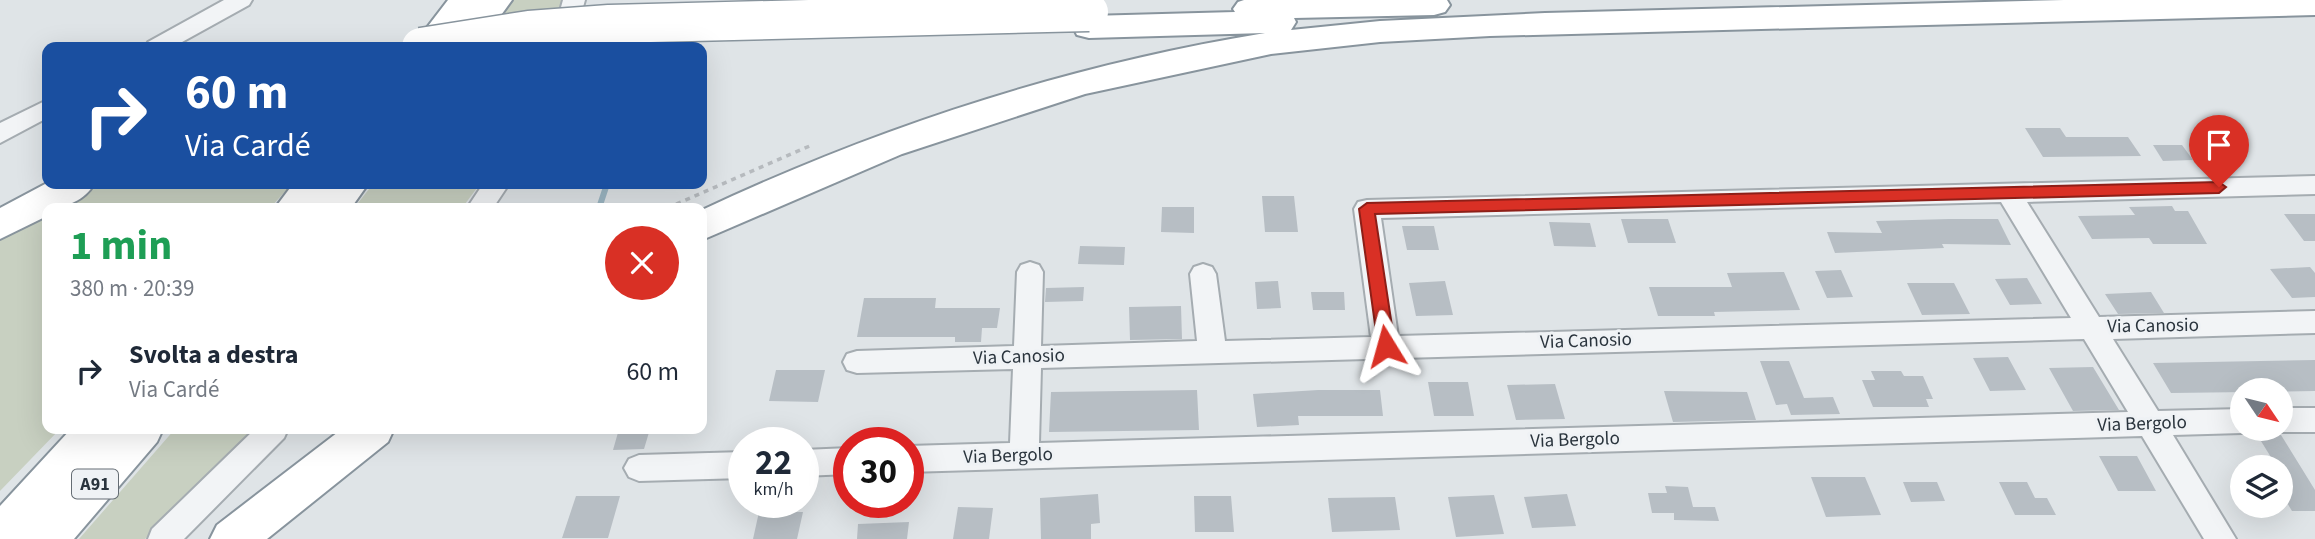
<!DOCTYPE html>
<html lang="it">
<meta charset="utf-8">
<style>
:root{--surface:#fff;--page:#f6f6f7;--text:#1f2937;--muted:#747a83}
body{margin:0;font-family:"Source Sans 3",sans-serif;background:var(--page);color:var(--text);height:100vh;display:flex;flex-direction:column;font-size:26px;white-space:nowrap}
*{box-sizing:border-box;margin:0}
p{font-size:23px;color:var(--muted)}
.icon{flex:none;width:38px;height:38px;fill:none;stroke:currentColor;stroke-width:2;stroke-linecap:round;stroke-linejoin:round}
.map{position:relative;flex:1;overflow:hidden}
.sheet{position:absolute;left:42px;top:203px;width:665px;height:231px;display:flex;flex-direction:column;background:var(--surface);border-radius:14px;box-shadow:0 7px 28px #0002}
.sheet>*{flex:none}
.banner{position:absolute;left:42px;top:42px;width:665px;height:147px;border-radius:14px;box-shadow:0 7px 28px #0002;background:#1a4fa0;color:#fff;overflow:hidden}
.needle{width:46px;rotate:125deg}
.fabs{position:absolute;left:2230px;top:378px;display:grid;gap:14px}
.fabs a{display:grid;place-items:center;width:63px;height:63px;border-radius:50%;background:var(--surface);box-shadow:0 7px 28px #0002;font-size:35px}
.speed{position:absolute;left:728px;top:427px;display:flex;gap:14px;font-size:35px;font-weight:700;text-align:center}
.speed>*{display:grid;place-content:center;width:91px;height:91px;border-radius:50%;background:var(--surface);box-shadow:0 7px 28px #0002;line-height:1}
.speed small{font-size:18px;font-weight:400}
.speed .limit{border:10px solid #d22;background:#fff;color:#111}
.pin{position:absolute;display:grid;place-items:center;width:60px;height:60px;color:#fff;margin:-72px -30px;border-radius:50% 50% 50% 0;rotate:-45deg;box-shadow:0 0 7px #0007}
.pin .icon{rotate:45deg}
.me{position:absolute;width:77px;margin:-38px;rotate:352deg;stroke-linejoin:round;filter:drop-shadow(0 0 5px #0008)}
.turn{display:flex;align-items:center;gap:24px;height:147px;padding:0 28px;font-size:32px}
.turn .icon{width:91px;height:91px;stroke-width:2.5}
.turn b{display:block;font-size:49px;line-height:60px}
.round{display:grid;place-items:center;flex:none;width:74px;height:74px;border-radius:37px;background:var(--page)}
.headline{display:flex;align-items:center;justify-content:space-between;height:119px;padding:0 28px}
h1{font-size:42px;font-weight:700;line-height:52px;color:#1e9e55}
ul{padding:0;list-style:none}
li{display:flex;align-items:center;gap:21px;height:98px;padding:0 28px}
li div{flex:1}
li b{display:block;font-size:26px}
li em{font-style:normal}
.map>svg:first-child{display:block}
</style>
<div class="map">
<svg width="2315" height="539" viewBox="0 0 2315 539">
<rect width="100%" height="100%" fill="#dfe4e7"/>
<!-- green -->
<path fill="#c8d0c1" d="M511,0H563L560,14L494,20Z
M89,184H292L270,208H47V429H60L0,491V233Z
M373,184H480L462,208H354Z
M175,429H257L145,539H79Z"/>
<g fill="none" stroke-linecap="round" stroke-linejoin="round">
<!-- stream -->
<path stroke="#9db7c4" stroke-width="6" d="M599,208L607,184"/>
</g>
<!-- building -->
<path fill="#b7bec4" d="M2025,128H2060L2066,137H2128L2141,156L2043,157Z
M2153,145H2182L2193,160L2163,161Z
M1262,196H1294L1298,232H1265Z
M2172,206L2175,211H2188L2207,244H2153L2149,238L2092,239L2078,216L2135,215L2129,207Z
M1162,207H1194V233L1161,232Z
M2284,214H2315V241H2304Z
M1621,219H1668L1676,243H1628Z
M1949,219H1998L2011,245L1942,244L1944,248L1835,253L1827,232L1882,233L1876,221Z
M1549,222L1590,223L1596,247L1554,246Z
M1402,226H1434L1439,250H1407Z
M1080,246L1125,247L1124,265L1078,264Z
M2310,267L2315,273V297L2292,298L2270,269Z
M1841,270L1853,297L1827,298L1815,271Z
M1784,272L1800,310L1714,312L1715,316H1658L1649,287H1732L1727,273Z
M2027,278L2042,304L2010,305L1995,279Z
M1278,281L1281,308L1257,309L1255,282Z
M1445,281L1453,315L1416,316L1409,283Z
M1907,283H1954L1970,314L1922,315Z
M1084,287L1083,301L1045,302L1046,288Z
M1311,292H1344L1345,310H1313Z
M2151,292L2164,313L2118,314L2105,294Z
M864,298H936L935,308H1000L997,328H982L981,342H955V337H857Z
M1181,306L1182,339L1130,340L1129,307Z
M2008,357L2026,390L1990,391L1973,358Z
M2315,360V391L2171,393L2153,363Z
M1760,361H1789L1804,398L1833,397L1840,414L1791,415L1787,404L1776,405Z
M2093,367L2119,410L2073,411L2049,368Z
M776,370H825L818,402L769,401Z
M1871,371H1901L1904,376H1923L1933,399H1926L1929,407H1873L1862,380H1875Z
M1428,382H1468L1474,416H1434Z
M1555,384L1565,419L1516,420L1507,385Z
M1197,390L1199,430L1049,432L1051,392Z
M1318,390H1380L1383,416H1298L1299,425L1257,427L1253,394Z
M1664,391L1747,392L1756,420L1673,422Z
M619,429H650L644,449L613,450Z
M2256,433L2281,435L2315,490V511H2292L2286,501H2280V467H2277Z
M2099,456H2137L2156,491H2118Z
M1811,477H1865L1881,515L1826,517Z
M1903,482H1937L1945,501L1911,502Z
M1999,482H2027L2035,498H2047L2056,515H2015Z
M1665,486L1688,487L1693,507H1715L1719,521L1674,520V513H1652L1648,493H1667Z
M1098,494L1100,523L1091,524V539H1041L1040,498Z
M1567,494L1576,526L1532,528L1524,497Z
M1494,495L1504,534L1456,537L1448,497Z
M576,496H620L608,538H562Z
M1194,496H1231L1234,532H1195Z
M1395,497L1400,530L1332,532L1328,498Z
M958,507L993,508L989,539H953Z
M759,512H803L797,539H753Z
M909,522L907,539H857L858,524Z"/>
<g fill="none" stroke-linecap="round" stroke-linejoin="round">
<!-- minor casing -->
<g stroke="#a5acb1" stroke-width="4">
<path id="minor" d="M224,0H252L249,5L173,47H145L148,42Z
M563,0H585L572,47H550Z
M47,100V118L0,143V123Z
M2315,176V194L2027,202L2099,317L2315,311V333L2113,339L2158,411L2242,409V429L2252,430L2242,433L2173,435L2236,539H2204L2142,436L908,472V446L1010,443L1013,369L857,373L847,370L843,362L847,354L857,351L1014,346L1017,272L1021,265L1030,262L1039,265L1043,272L1041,346L1197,341L1190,274L1194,267L1203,264L1212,267L1216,274L1225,341L1371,337L1354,209L1358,202L1367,200ZM2001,202L2071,318L1398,336L1381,218ZM2084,339L2128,412L1039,443L1041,368Z
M483,184H509L493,208H467Z
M2280,408H2315V432H2280L2270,429H2280Z
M255,429H288L284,438L184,539H148L152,529Z
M849,448V474L803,476V450Z
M744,452V478L639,481L629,477L624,468L629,459L639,455Z"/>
</g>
<!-- highway casing -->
<g stroke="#88949d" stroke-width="4">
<path id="highway" d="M448,0H512L478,47H412Z
M1244,0H1447L1450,5L1445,12L1434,15L1294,18L1296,22L1291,30L1380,21L1545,13L2064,0H2315V15L1490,36L1380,42L1271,54L1085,94L902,154L702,240V210C881,126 1069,65 1265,33L1089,38L1077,35L1073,27L1077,19L1089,16L1235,12L1233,9L1238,2Z
M47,183L94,184C85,200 66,208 47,208V216L0,239V208Z
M293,184H368L351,208H275Z
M71,429H163L157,442L74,539H0V506Z
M342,429H394L388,442L267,539H210L217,525Z"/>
</g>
<!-- path -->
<path stroke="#b6babe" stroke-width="3.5" stroke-dasharray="5 5" stroke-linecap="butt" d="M667,208L812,145"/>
<!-- minor -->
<use href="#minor" fill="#f2f4f6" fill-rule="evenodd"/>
<!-- highway -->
<use href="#highway" fill="#fff" fill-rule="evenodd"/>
<!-- highway-bridge casing -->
<g stroke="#88949d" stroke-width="41" stroke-linecap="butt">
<path id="highway-bridge" d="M421,47L529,30L609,24L1089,12"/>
</g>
<!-- highway-bridge -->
<use href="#highway-bridge" stroke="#fff" stroke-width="38"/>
</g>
<!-- route -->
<path fill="#d93025" stroke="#8d1f18" stroke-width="2" d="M2219,182L2226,187L2219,193L1375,214L1395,346L1386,353L1378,346L1359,209L1367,203Z"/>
<g text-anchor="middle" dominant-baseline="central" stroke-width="6" stroke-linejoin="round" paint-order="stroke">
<!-- shield labels -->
<rect fill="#eff2f5" stroke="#656d74" stroke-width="2" x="72" y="469.5" width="46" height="29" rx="5"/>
<g font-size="18" font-weight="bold" fill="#2a343d">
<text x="95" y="484">A91</text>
</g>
<!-- street labels -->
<g font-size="19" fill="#2a343d" stroke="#eff2f5">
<text transform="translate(2153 326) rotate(-1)">Via Canosio</text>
<text transform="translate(1586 341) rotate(-2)">Via Canosio</text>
<text transform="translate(1019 357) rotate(-2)">Via Canosio</text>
<text transform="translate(2142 424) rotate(-2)">Via Bergolo</text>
<text transform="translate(1575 440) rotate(-2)">Via Bergolo</text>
<text transform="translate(1008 456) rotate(-2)">Via Bergolo</text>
</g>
</g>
</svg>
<div class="fabs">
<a><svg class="needle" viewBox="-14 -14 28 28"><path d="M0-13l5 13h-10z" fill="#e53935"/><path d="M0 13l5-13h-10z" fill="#747a83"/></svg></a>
<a><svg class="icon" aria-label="layers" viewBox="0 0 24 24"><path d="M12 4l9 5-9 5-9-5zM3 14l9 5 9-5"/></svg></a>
</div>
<div class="speed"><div>22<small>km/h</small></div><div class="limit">30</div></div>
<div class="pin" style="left:2219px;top:187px;background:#d93025"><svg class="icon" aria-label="arrive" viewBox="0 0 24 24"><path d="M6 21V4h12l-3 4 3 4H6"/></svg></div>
<svg class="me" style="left:1386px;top:346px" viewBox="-20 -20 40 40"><path d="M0-17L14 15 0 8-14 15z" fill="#d93025" stroke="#fff" stroke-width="4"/></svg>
<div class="banner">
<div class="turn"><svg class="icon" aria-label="right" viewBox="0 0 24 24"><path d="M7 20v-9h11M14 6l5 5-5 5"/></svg><div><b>60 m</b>Via Cardé</div></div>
</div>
<section class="sheet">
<div class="headline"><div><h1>1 min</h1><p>380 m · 20:39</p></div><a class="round" style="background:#d93025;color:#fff"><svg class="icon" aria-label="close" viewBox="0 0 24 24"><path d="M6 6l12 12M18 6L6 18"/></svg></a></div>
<ul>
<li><svg class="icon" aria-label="right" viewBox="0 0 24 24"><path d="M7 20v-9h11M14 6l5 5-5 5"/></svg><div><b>Svolta a destra</b><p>Via Cardé</p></div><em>60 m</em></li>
</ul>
</section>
</div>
